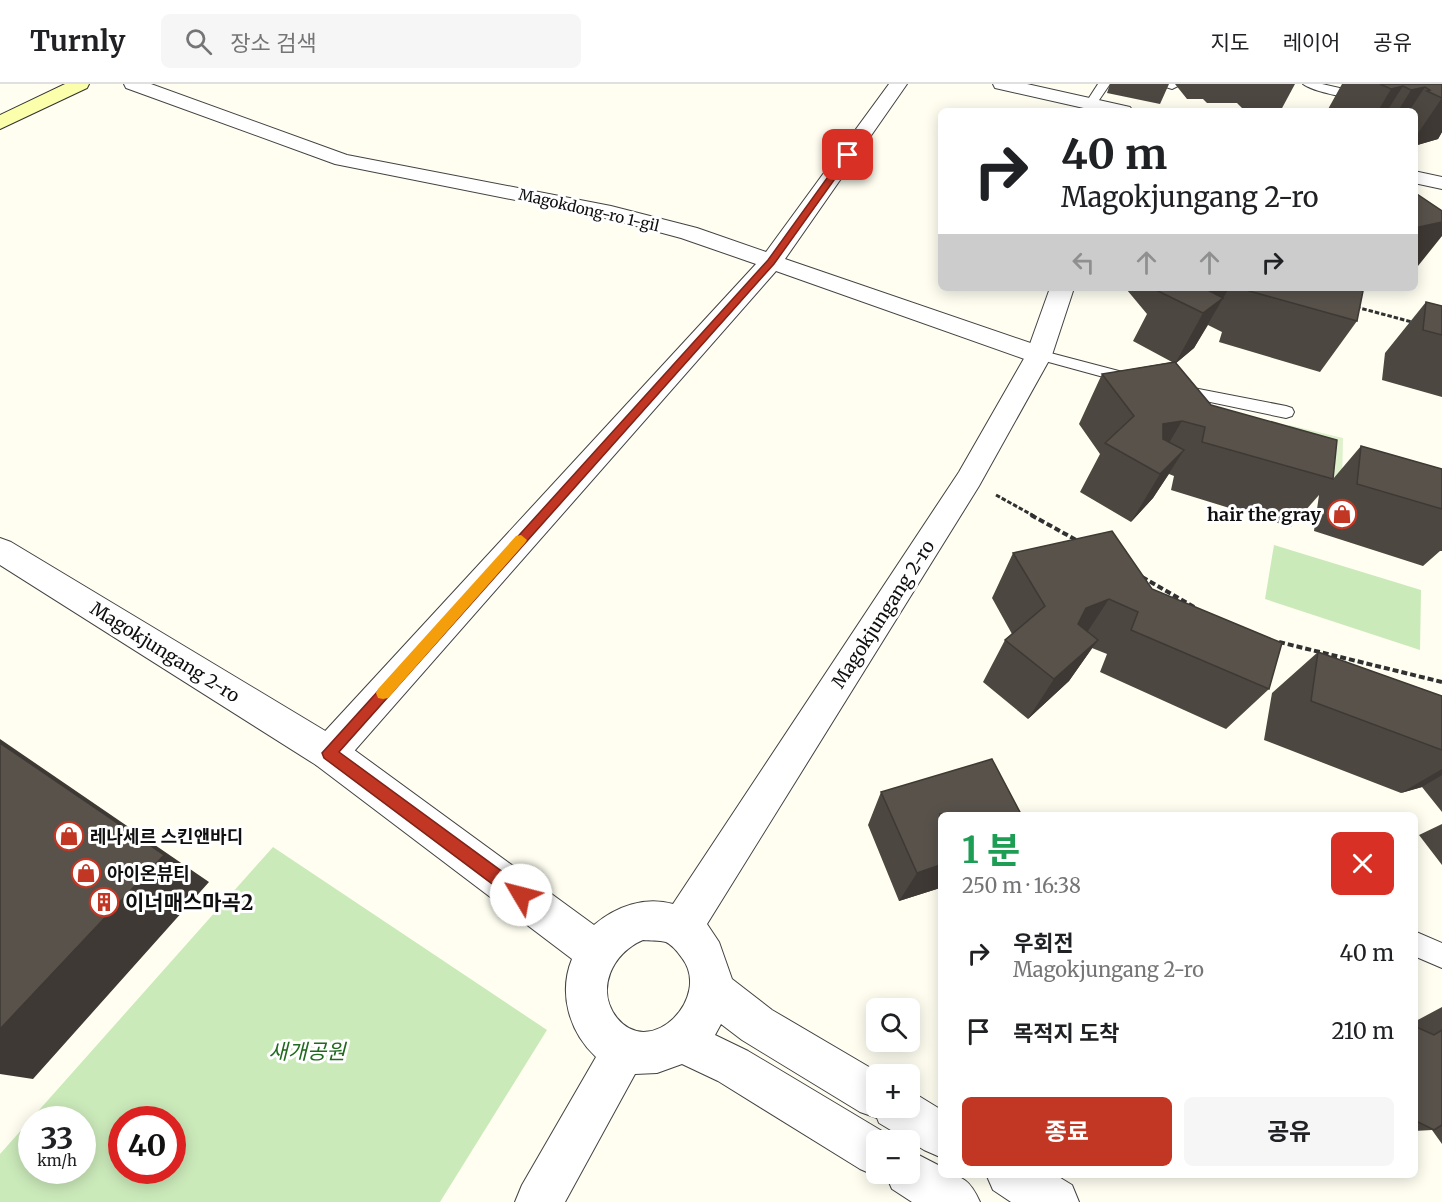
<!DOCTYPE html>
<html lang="ko">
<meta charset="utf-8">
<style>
:root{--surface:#fff;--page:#f6f6f6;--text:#202124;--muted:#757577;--line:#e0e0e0;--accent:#c23624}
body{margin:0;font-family:Merriweather,"Noto Sans KR",serif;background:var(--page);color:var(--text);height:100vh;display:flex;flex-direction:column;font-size:22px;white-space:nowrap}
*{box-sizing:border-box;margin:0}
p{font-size:20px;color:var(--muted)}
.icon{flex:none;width:33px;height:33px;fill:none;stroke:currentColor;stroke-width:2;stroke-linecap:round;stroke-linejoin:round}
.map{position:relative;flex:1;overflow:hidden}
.sheet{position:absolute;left:938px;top:728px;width:480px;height:366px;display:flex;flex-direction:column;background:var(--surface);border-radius:9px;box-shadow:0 3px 15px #0003}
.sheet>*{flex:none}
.hud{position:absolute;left:938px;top:24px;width:480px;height:183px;border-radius:9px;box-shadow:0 3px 15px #0003;background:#fff;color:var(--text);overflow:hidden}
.controls{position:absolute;left:866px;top:914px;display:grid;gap:12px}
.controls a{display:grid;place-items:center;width:54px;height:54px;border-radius:9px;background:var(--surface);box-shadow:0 3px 15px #0003;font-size:30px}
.speed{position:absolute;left:18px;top:1022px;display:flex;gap:12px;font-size:30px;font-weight:700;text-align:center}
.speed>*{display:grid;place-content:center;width:78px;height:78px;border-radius:50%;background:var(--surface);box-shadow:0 3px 15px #0003;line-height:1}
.speed small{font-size:15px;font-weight:400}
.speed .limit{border:9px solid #d22;background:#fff;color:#111}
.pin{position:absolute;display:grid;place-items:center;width:51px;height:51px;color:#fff;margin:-26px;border-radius:12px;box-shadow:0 3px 9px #0006}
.me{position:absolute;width:66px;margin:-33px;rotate:307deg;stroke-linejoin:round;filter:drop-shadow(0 0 4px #0008)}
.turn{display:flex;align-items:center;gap:21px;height:126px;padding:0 24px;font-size:27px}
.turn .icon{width:78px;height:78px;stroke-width:2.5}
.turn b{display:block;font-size:42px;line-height:51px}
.lanes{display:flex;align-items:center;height:57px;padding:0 24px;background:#0003;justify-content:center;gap:30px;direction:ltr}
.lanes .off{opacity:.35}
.round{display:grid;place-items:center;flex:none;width:63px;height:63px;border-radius:9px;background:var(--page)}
.head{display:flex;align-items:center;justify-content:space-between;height:102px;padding:0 24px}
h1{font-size:36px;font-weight:700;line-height:45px;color:#1e9e55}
.cta{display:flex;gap:12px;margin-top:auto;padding:12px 24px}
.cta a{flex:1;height:69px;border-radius:9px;background:var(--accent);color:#fff;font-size:24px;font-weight:700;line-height:69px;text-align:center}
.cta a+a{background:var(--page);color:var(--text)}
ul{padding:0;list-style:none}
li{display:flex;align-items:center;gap:18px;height:78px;padding:0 24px}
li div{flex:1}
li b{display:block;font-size:22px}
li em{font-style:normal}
header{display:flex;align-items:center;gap:36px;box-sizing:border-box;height:84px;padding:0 30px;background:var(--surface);border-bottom:2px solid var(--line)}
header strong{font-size:28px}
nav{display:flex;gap:33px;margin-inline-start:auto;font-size:21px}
.search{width:420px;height:54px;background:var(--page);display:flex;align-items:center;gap:15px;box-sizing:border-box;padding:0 21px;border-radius:9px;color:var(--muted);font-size:22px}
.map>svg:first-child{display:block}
</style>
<header>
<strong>Turnly</strong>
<div class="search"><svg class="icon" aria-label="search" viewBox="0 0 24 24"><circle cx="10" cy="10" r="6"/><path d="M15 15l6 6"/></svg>장소 검색</div>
<nav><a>지도</a><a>레이어</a><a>공유</a></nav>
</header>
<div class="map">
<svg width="1442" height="1118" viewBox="0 0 1442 1118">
<rect width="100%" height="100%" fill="#fffef1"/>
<!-- green -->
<path fill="#cbeaba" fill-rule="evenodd" d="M1274,461L1421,506L1420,566L1265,515Z
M273,763L547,946L440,1118H0V1070ZM32,1035H82V1086H32ZM122,1035H172V1086H122Z"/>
<!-- pitch -->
<path fill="#def1cc" d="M1289,341L1343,354L1342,400L1287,386Z"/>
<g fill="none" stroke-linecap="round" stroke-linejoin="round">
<!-- service casing -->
<g stroke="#424242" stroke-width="2">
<path id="service" d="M1098,0H1110L1095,22H1087L1085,20Z
M1156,0H1176L1178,2L1172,5Z
M1303,0H1322L1366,10L1368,12C1359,19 1312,7 1303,0Z
M1039,266L1134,291L1137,295L1129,300L1034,274L1031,271Z
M1178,301L1286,322L1292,324L1294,328L1292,332L1286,334L1172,310L1170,306L1172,302Z
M1414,847L1442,859V884L1414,872Z"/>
</g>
<!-- minor casing -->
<g stroke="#424242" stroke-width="2">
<path id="minor" d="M124,0H151L347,71L611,122L697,144L766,168L889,0H907L785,175L1048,265L1052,271L1048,277L1039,279L1030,277L776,187L342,681L329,685L316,681L311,669L316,657L756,180L681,154L610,135L335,80L126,4Z"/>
</g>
<!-- tertiary casing -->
<g stroke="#424242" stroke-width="2">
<path id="tertiary" d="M993,0H1027L1130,23L1133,27H1097L995,4Z
M1414,87L1442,93V105L1414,99Z
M1050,204H1074L1052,271L979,402L707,840L719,858L732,895L772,926L881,990H876V1023H909V1006L940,1025V1073L924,1066L879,1039L877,1034L860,1028L742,956L721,940L715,951L748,967L892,1053L894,1056H876V1089H883L876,1092L860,1085L718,997L682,980L657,989L635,990L565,1118H515L522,1101L596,973C569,948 558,909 572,875L316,681L0,481V454L11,458L342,657L594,841C616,822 645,812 673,820L959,388L1026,271ZM643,856C650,857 659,856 666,858C672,861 678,868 682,874C712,913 651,976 617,934C595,906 612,869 643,856Z
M909,1066L940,1082V1090C963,1090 971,1098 980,1118H912L892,1105L885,1089H909Z
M986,1090H1054L1072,1101L1079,1118H1011L993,1106Z"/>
</g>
<!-- secondary casing -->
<g stroke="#313131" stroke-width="2">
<path id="secondary" d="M65,0H89L87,4L0,45V31Z"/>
</g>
<!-- path-far1 -->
<path stroke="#313131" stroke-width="3" stroke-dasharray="4.5 2" stroke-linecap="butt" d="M1356,223L1412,238
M996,411L1034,432"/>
<!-- path -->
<path stroke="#313131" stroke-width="4" stroke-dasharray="6 3" stroke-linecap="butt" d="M1031,431L1078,457
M1142,493L1196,524
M1279,558L1442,598"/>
<!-- service -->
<use href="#service" fill="#fff" fill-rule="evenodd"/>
<!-- minor -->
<use href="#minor" fill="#fff" fill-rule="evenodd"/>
<!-- tertiary -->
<use href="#tertiary" fill="#fff" fill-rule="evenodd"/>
<!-- secondary -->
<use href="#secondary" fill="#fbffac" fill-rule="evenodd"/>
</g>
<!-- wall -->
<path fill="#4c4740" d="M1110,0H1169L1160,20L1107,9Z
M1175,0H1295L1281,26H1244L1237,19H1207L1203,15H1187Z
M1342,0H1442V48L1438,55L1414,62V27H1327Z
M1127,204H1352L1357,237L1320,288L1219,258L1222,248L1208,241L1194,264L1176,279L1211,321L1333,395L1361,362L1442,385V467H1440L1423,482L1314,447L1319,411L1291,443L1171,406L1174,392L1169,390L1153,414L1131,438L1080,408L1100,370L1079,340L1102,290L1172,278L1133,257L1147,230L1127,206Z
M1426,218L1442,222V313L1382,296L1385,269Z
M1013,469L1152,505L1269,605L1226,645L1100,588L1107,570L1092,564L1069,597L1028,635L983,598L1005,556L1012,550L992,514Z
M1318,568L1442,612V728L1422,703L1401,709L1264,656L1272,609Z
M881,708L940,804L899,817L868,741Z
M1442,740V781L1419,751Z
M1442,923V1060L1432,1046L1414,1047V938Z"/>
<!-- shaded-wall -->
<path fill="#3e3934" d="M1403,2L1387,27H1378L1391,5Z
M1425,3L1409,27H1398L1411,6Z
M1442,14V48L1438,55L1414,62V55Z
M1442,138V152L1414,187V144Z
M1199,204H1229L1194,264L1175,280L1203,229Z
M1182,337L1153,386L1163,340Z
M1184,366L1153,414L1131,438L1160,390Z
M1109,515L1080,559L1058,567L1086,524Z
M1098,556L1069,597L1028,635L1054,595Z
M0,655L209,798L33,995L0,990Z
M1442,685V691L1422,703L1401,709Z
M940,781V804L899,817L917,789Z"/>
<!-- building -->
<path fill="#58524b" stroke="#3e3934" stroke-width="1.5" d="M1380,0H1442V14L1427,7L1430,6L1425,3L1411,6L1403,2L1391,5Z
M1414,108L1442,127V138L1414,144Z
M1161,204H1204L1223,214L1203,229L1158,207Z
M1250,204H1352L1363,207L1357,237L1249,207Z
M1426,218L1442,222V251L1423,246Z
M1175,278L1211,321L1337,356L1333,395L1202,358L1205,343L1182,337L1163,340V355L1184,366L1160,390L1105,359L1134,332L1102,290Z
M1361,362L1442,385V425L1357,400Z
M1112,447L1152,505L1282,559L1269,605L1131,546L1138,528L1109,515L1086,524L1078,540L1098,556L1054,595L1005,556L1045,522L1013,469Z
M1318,568L1442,612V666L1311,617Z
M0,659L164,771L0,945Z
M992,675L1021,730H940V781L917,789L881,708Z
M1414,942L1434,951L1442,946V1041L1434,1046L1414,1036Z"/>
<!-- route -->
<path fill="#c23624" stroke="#7e2317" stroke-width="1.5" d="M845,69L852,71L774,180L339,668L526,805L529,811L526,817L521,819L515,817L324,674L322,669L768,176Z"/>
<!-- slow -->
<path fill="#f59e0b" d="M521,451L527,456L525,459L388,614L383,615L378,614L376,609L378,605L516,452Z"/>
<!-- icons -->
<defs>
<g id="shop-ring" transform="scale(1.5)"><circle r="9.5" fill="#fff" stroke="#c23624" stroke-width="1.5"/><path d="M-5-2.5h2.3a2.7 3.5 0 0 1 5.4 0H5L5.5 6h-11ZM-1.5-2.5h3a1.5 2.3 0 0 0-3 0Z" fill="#c23624"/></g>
<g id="building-ring" transform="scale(1.5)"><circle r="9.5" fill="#fff" stroke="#c23624" stroke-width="1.5"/><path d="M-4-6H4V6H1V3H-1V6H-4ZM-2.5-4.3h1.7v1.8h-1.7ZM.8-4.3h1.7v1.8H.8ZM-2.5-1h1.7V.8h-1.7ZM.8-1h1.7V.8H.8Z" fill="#c23624"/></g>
</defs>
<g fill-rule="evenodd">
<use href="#shop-ring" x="1342" y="430"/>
<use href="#shop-ring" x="69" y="752"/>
<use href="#shop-ring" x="86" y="789"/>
<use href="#building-ring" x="104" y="818"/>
</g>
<g text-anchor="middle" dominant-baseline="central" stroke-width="6" stroke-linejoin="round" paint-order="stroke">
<!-- far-street labels -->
<g font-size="15" fill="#0f0f0f" stroke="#fff">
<text transform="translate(589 126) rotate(13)">Magokdong-ro 1-gil</text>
</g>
<!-- poi labels -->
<g font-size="18" font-weight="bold" fill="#0f0f0f" stroke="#fff" text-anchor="start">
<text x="1321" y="430" text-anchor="end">hair the gray</text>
<text x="90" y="752">레나세르 스킨앤바디</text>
<text x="107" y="789">아이온뷰티</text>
</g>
<!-- street labels -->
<g font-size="18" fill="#0f0f0f" stroke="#fff">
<text transform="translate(883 530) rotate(-57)">Magokjungang 2-ro</text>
<text transform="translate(165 568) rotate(32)">Magokjungang 2-ro</text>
</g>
<!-- near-poi labels -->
<g font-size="21" font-weight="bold" fill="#0f0f0f" stroke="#fff" text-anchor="start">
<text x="125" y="818">이너매스마곡2</text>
</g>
<!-- near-park labels -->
<g font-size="21" font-style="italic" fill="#21691e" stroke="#fff">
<text x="307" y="967">새개공원</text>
</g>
</g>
</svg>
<div class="controls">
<a><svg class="icon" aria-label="search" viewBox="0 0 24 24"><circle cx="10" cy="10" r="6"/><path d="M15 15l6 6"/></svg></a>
<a>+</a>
<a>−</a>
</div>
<div class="speed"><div>33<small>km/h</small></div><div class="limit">40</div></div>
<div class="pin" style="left:848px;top:71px;background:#d93025"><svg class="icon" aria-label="arrive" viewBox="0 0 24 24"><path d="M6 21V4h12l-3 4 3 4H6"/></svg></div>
<svg class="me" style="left:521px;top:811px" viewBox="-20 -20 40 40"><circle r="19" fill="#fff"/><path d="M0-13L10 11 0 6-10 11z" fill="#c23624"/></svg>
<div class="hud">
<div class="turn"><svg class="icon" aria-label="right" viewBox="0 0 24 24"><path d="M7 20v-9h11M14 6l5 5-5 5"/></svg><div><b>40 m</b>Magokjungang 2-ro</div></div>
<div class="lanes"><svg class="icon off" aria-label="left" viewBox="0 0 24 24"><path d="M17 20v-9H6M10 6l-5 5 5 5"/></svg><svg class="icon off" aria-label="ahead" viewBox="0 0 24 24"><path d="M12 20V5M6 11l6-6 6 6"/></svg><svg class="icon off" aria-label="ahead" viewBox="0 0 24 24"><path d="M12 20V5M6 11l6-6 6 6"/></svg><svg class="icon" aria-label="right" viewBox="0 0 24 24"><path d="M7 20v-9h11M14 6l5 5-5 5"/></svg></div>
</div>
<section class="sheet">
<div class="head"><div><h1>1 분</h1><p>250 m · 16:38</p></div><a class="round" style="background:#d93025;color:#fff"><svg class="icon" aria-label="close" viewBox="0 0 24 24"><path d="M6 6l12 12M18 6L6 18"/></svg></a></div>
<ul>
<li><svg class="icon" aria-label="right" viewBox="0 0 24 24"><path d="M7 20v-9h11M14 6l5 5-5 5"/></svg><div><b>우회전</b><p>Magokjungang 2-ro</p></div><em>40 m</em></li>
<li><svg class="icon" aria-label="arrive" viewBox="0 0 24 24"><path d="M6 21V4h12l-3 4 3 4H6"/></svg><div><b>목적지 도착</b></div><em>210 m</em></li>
</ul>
<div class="cta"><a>종료</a><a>공유</a></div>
</section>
</div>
